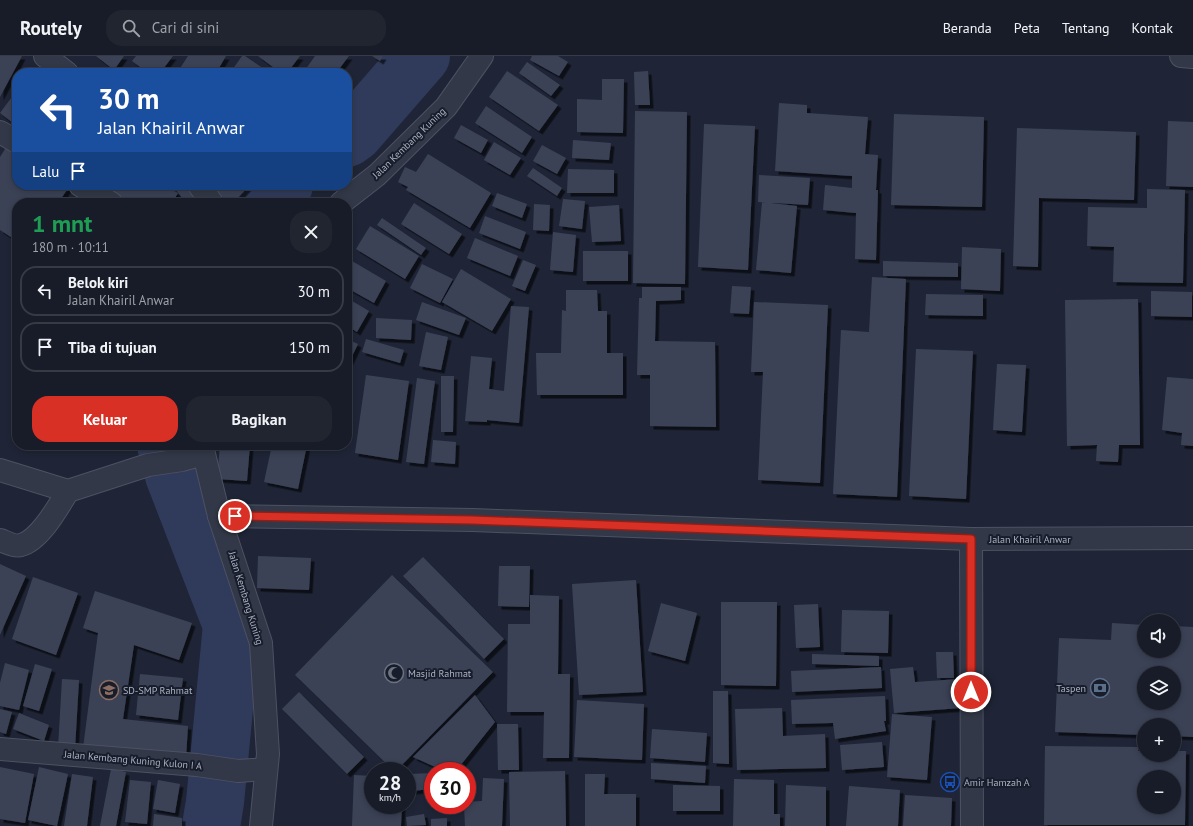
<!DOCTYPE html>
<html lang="id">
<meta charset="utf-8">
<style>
:root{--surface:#171c28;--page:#202530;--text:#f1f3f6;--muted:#9ea1a8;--line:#363a45;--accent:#d93025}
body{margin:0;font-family:"PT Sans",sans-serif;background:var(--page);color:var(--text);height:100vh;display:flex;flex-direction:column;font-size:15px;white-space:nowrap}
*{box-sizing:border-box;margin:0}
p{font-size:13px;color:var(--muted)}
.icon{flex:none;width:22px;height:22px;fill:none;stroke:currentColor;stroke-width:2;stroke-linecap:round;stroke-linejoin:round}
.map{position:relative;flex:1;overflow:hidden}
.panel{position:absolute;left:12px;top:142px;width:340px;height:252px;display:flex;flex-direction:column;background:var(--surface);border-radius:16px;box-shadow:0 2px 6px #0003,0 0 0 1px var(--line)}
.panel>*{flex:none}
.top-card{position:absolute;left:12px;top:12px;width:340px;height:122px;border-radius:16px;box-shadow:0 2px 6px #0003,0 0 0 1px var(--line);background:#1a4fa0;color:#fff;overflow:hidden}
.tools{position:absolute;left:1137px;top:558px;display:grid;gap:8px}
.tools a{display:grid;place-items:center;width:44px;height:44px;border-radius:50%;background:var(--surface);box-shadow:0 2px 6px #0003,0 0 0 1px var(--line);font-size:20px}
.speed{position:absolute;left:364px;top:706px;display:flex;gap:8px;font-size:20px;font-weight:700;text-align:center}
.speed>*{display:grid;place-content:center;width:52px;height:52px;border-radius:50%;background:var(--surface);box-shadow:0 2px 6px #0003,0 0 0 1px var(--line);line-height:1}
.speed small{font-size:10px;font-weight:400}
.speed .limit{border:6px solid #d22;background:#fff;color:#111}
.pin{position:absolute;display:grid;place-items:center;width:34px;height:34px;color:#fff;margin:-17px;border:2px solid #fff;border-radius:50%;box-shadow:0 1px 4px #0007}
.me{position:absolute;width:44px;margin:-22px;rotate:0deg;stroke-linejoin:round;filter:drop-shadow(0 0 3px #0008)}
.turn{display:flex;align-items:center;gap:14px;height:84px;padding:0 20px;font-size:18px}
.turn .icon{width:52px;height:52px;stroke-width:2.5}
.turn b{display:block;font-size:28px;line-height:34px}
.then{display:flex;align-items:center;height:38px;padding:0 20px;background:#0003;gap:8px;font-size:15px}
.round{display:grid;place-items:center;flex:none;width:42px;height:42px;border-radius:16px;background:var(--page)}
.summary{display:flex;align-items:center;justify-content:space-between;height:68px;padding:0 20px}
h1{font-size:24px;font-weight:600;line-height:30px;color:#1e9e55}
.primary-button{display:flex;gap:8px;margin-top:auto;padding:8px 20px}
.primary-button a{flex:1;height:46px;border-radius:16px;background:var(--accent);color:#fff;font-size:16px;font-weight:600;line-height:46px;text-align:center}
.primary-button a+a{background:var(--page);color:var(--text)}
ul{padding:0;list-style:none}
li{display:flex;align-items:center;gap:12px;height:50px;margin:0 8px 6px;padding:0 12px;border:2px solid var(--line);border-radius:16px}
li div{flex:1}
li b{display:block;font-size:15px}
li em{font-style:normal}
header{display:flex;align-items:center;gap:24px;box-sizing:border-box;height:56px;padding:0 20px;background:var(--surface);border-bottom:1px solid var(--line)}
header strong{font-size:19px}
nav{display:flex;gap:22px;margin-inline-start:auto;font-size:14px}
.search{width:280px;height:36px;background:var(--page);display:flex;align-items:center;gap:10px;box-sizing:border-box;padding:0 14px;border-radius:16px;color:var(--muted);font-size:15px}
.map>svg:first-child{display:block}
</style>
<header>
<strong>Routely</strong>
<div class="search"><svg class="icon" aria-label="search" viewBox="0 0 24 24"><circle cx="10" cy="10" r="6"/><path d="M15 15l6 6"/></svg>Cari di sini</div>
<nav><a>Beranda</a><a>Peta</a><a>Tentang</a><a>Kontak</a></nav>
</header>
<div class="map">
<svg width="1193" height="770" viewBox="0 0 1193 770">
<defs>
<filter id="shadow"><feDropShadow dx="3.5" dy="3.5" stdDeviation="0" flood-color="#0009"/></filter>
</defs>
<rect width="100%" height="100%" fill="#1f2536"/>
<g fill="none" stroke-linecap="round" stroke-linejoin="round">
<!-- river -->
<path stroke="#303b5c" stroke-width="58" d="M347,82L354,77L421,0
M259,147L284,129
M166,389L174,419L232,569L215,746L211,770"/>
</g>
<!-- building -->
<path fill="#3b4257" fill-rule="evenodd" filter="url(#shadow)" d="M0,0H22L0,41Z
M96,0H124L114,14Z
M136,0H173L160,17H148L132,5Z
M188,0H226L216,17H177Z
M242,0H245L270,17H230Z
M258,0H300L287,17H281Z
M315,0H349L336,17H303Z
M372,0H383L380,5Z
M532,0H558L568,6L559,20L530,4Z
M527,6L560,29L551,40L519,17Z
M34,11L41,17H29Z
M507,15L558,49L539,75L489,41Z
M648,15L650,49H635L634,16Z
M602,23H624L623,77L577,76V43L602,44Z
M17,34V70L0,57Z
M779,47L807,49V57L868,61L865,98L878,99L876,134H878L876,204L855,203L856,157L823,154L825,129L852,132V120L775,115Z
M486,50L532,81L522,97L475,67Z
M635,55L687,56L685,228L633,227Z
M894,58L984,61L982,151L891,149Z
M1168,65L1193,66V131L1166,130Z
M704,68L755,70L748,214L698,211Z
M461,69L488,84L481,97L454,82Z
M1017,72L1136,76L1134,144L1039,142L1038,211L1013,210Z
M573,84L611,87L609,104L572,102Z
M494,86L521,102L510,119L484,104Z
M542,89L566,102L557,118L533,105Z
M7,90L17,97V129H66L69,131L58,147H17V185L0,174V101Z
M428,98L491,137L470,172L406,134L408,131L398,126L405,111L416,116Z
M533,112L562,132L557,140L527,120Z
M568,113L614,114V137H567Z
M759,119L810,122L808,149L758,146Z
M103,129H162L178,137L172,147H133L102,131Z
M182,129H196L201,136L186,147L176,134Z
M221,129H246L248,131L233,147H224L213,137Z
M1147,133L1185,134L1183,227L1113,226L1114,191L1087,190L1088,151L1147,152Z
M497,137L527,148L522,162L492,150Z
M563,143L585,145L582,173L559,170Z
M762,146L797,150L791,217L756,214Z
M414,147L462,178L449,198L401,168Z
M534,148L550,149L549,175L533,174Z
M619,149L621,185L592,186L589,151Z
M485,160L526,176L520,193L479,177Z
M382,162L426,192L421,199L377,169Z
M370,170L419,200L405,223L356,193Z
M553,176L576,179L573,216L550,214Z
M475,182L518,200L510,220L467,202Z
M962,191L1001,193L1000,235L961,233Z
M583,195H628V225H583Z
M523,204L536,209L525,235L512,230Z
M352,205L386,225L374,247L347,232V214Z
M883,205L958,207V221L883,220Z
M422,208L453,223L440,247L410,232Z
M461,213L511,243L492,275L442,246Z
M872,221L906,223L897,441L833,438L841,274L869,276Z
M732,230L751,231L749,258L730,257Z
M642,231H681V244L656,245L655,285L715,286L716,371L650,370V319H637L639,242H642Z
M566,234H597L598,255H607V297H623V339H537L536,297H561L562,254L566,255Z
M1151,235L1192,236V261L1151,260Z
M926,238L983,239V260L925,259Z
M347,242L369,255L357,276L347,270Z
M1138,243L1140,389H1119L1118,406L1096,405L1097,389L1067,390L1065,244Z
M422,246L466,262L459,279L416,264Z
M754,246L828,249L820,427L758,424L763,316H751Z
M511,250L529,251L519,367L487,364V366L465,365L471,300L492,302L489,333L504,335Z
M376,262L412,264L411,284L376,282Z
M426,276L448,281L441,314L419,310Z
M347,283L358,288L347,311Z
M366,283L404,294L400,307L362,296Z
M916,293L973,295L966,443L909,440Z
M997,308L1026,309L1022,376L993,374Z
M366,319L409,325L398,404L355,397Z
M441,320H454L453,376H441Z
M1167,321L1193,323V390L1181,389L1182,377L1162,374Z
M417,322L435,325L424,408L406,406Z
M433,384L456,386L455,408L431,406Z
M220,389H250L247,425L217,423Z
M272,389H307L298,433L264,426Z
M258,500L311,502L309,534L257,532Z
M423,501L504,583L484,603L403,520Z
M0,508L26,520L0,579Z
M499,510H530L529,551L498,550Z
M392,519L493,616L396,715H394L295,619Z
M33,521L78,537L56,599L12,583Z
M636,524L643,636L579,639L572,528Z
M95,535L192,567L179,604L134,589L123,663L188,670L186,702L83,692L98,577L83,572Z
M530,539L559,540L558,618H570L569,702H543L544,656H507L508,568H530Z
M721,546H777L776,630L721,629Z
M661,547L697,557L685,605L648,595Z
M818,548L820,591L796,592L794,549Z
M842,554L889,555L888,597L841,596Z
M1112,567L1144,569V595H1174V570L1193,571V681L1174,680V669H1144V679L1055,676L1059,582L1111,584ZM1144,617H1174V647H1144Z
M936,596H953L954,622H937Z
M812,598L879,600V610L812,608Z
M5,607L29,614L19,654L0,650V627Z
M35,608L52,613L39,655L23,650Z
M881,611L882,632L792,636L791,615Z
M913,611L915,626L959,623L961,652L894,657L890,613Z
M140,618L183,622L178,664L136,659Z
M62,623L79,624L75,693L58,692Z
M713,635H728L729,708L713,707Z
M299,636L364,701L347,718L282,653Z
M475,639L495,666L456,715H444L413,701Z
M885,640L886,665H884L886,675L835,683L833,667L792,668L791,644Z
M577,644L644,648L642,704L574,701Z
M782,652L783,680L825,678L826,712L737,714L735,653Z
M0,653L12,656L6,678L0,676Z
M19,657L49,669L44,685L13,673Z
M892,658L932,661L927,724L887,721Z
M497,668H518L519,714H498Z
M652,673L707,677L705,706L650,702Z
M882,686L884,711L842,714L840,689Z
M1045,690L1138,691V695H1144V699H1174V695H1186L1185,769H1044ZM1144,721H1174V751H1144Z
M651,707L706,710L705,727L651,723Z
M0,711L34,718L25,767L0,763Z
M39,711L68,718L57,770L28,764Z
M111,713L126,716L116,770H100Z
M565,715L566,770H510L509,716Z
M433,717V733L411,735L409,718Z
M72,718L93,721L87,770H64Z
M585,718H605L604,738H636V770H585Z
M354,719L373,720V749H402L401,770H352Z
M483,722L504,723L502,770H465L464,749H467V746L482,745Z
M734,723L774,724V758H780V770H733Z
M130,724L151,726L147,768L125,766Z
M158,724L180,728L175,757L153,753Z
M673,729L720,730V755H673Z
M786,729L826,731V770H785Z
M849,730L900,734L898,770H846Z
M905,739L952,742L951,770H903Z
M154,758L182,762V770H153Z
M424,758L426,769L407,770L406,761Z
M447,762V770H431V763Z"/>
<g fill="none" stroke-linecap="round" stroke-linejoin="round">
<!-- minor casing -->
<g stroke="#4d5262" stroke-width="24">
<path id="minor" d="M45,0L67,17
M1181,0L1193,1
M0,76L17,86
M80,129L111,147
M199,129L212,147
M341,147L377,119L446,51L482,0
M219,460L261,587L268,698L261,770
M971,483L972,770
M0,693L197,709L238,715L266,713"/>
</g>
<!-- tertiary casing -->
<g stroke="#4d5262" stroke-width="24">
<path id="tertiary" d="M0,414L68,435L148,409L182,404L204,398L219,460L473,464L971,483L1193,482
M0,484C6,486 15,491 21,489C40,484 58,451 68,435"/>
</g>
<!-- minor -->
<use href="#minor" stroke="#323847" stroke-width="22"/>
<!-- tertiary -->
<use href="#tertiary" stroke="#323847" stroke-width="22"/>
</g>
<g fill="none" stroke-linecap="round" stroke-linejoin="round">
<!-- route casing -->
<g stroke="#8d1f18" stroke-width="10">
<path id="route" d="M235,460L472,464L971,483V636"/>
</g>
<!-- route -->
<use href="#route" stroke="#d93025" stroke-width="7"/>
</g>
<!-- icons -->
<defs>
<g id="mosque-ring" transform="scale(1)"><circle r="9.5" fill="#181d2b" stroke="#6b7280" stroke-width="1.5"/><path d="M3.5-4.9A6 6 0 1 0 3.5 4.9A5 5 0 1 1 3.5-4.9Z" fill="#6b7280"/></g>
<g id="bank-ring" transform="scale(1)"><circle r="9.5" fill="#181d2b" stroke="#5c6f8a" stroke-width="1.5"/><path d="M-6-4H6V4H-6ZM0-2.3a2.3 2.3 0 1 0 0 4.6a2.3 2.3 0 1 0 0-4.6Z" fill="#5c6f8a"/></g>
<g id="school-ring" transform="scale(1)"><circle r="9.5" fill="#181d2b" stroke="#8d6e63" stroke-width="1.5"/><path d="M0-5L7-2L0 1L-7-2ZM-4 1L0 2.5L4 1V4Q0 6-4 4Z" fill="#8d6e63"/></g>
<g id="bus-ring" transform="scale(1)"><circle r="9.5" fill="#181d2b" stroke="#1a4fb4" stroke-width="1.5"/><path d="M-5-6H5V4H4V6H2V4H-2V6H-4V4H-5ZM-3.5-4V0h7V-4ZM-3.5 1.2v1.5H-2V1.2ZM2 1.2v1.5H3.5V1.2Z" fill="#1a4fb4"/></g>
</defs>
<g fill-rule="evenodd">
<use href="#mosque-ring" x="394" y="617"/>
<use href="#bank-ring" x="1100" y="632"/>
<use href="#school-ring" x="109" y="634"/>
<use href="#bus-ring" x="950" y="726"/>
</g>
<g text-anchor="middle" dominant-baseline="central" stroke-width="4" stroke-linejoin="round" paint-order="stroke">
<!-- street labels -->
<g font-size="10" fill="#acb2c4" stroke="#181d2b">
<text transform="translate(409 87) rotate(-44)">Jalan Kembang Kuning</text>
<text x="1030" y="483">Jalan Khairil Anwar</text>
<text transform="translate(246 542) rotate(73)">Jalan Kembang Kuning</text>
<text transform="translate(133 704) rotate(5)">Jalan Kembang Kuning Kulon I A</text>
</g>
<!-- poi labels -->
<g font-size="10" fill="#acb2c4" stroke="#181d2b" text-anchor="start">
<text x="408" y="617">Masjid Rahmat</text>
<text x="1086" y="632" text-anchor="end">Taspen</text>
<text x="123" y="634">SD-SMP Rahmat</text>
<text x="964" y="726">Amir Hamzah A</text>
</g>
</g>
</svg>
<div class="tools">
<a><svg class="icon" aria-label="sound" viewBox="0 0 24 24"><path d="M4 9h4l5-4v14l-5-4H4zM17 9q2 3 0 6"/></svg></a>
<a><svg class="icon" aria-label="layers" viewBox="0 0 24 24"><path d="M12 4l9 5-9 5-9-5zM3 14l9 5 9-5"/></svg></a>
<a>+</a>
<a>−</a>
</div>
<div class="speed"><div>28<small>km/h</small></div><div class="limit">30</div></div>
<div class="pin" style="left:235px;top:460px;background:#d93025"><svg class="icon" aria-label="arrive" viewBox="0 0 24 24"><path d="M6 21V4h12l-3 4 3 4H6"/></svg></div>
<svg class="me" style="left:971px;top:636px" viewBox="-20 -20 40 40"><circle r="17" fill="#d93025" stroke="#fff" stroke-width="3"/><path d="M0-11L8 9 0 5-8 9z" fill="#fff"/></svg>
<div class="top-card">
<div class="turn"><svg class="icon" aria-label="left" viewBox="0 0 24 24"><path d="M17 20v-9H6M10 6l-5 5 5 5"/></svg><div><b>30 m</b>Jalan Khairil Anwar</div></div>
<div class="then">Lalu<svg class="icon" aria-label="arrive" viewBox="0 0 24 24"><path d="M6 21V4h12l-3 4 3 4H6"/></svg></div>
</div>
<section class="panel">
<div class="summary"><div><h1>1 mnt</h1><p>180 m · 10:11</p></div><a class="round"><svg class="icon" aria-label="close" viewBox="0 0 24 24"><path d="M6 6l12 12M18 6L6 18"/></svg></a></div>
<ul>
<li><svg class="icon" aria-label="left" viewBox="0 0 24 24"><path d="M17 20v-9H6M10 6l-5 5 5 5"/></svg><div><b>Belok kiri</b><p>Jalan Khairil Anwar</p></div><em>30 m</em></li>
<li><svg class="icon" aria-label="arrive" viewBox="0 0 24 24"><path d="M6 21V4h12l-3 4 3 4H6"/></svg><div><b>Tiba di tujuan</b></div><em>150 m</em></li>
</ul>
<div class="primary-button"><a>Keluar</a><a>Bagikan</a></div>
</section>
</div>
